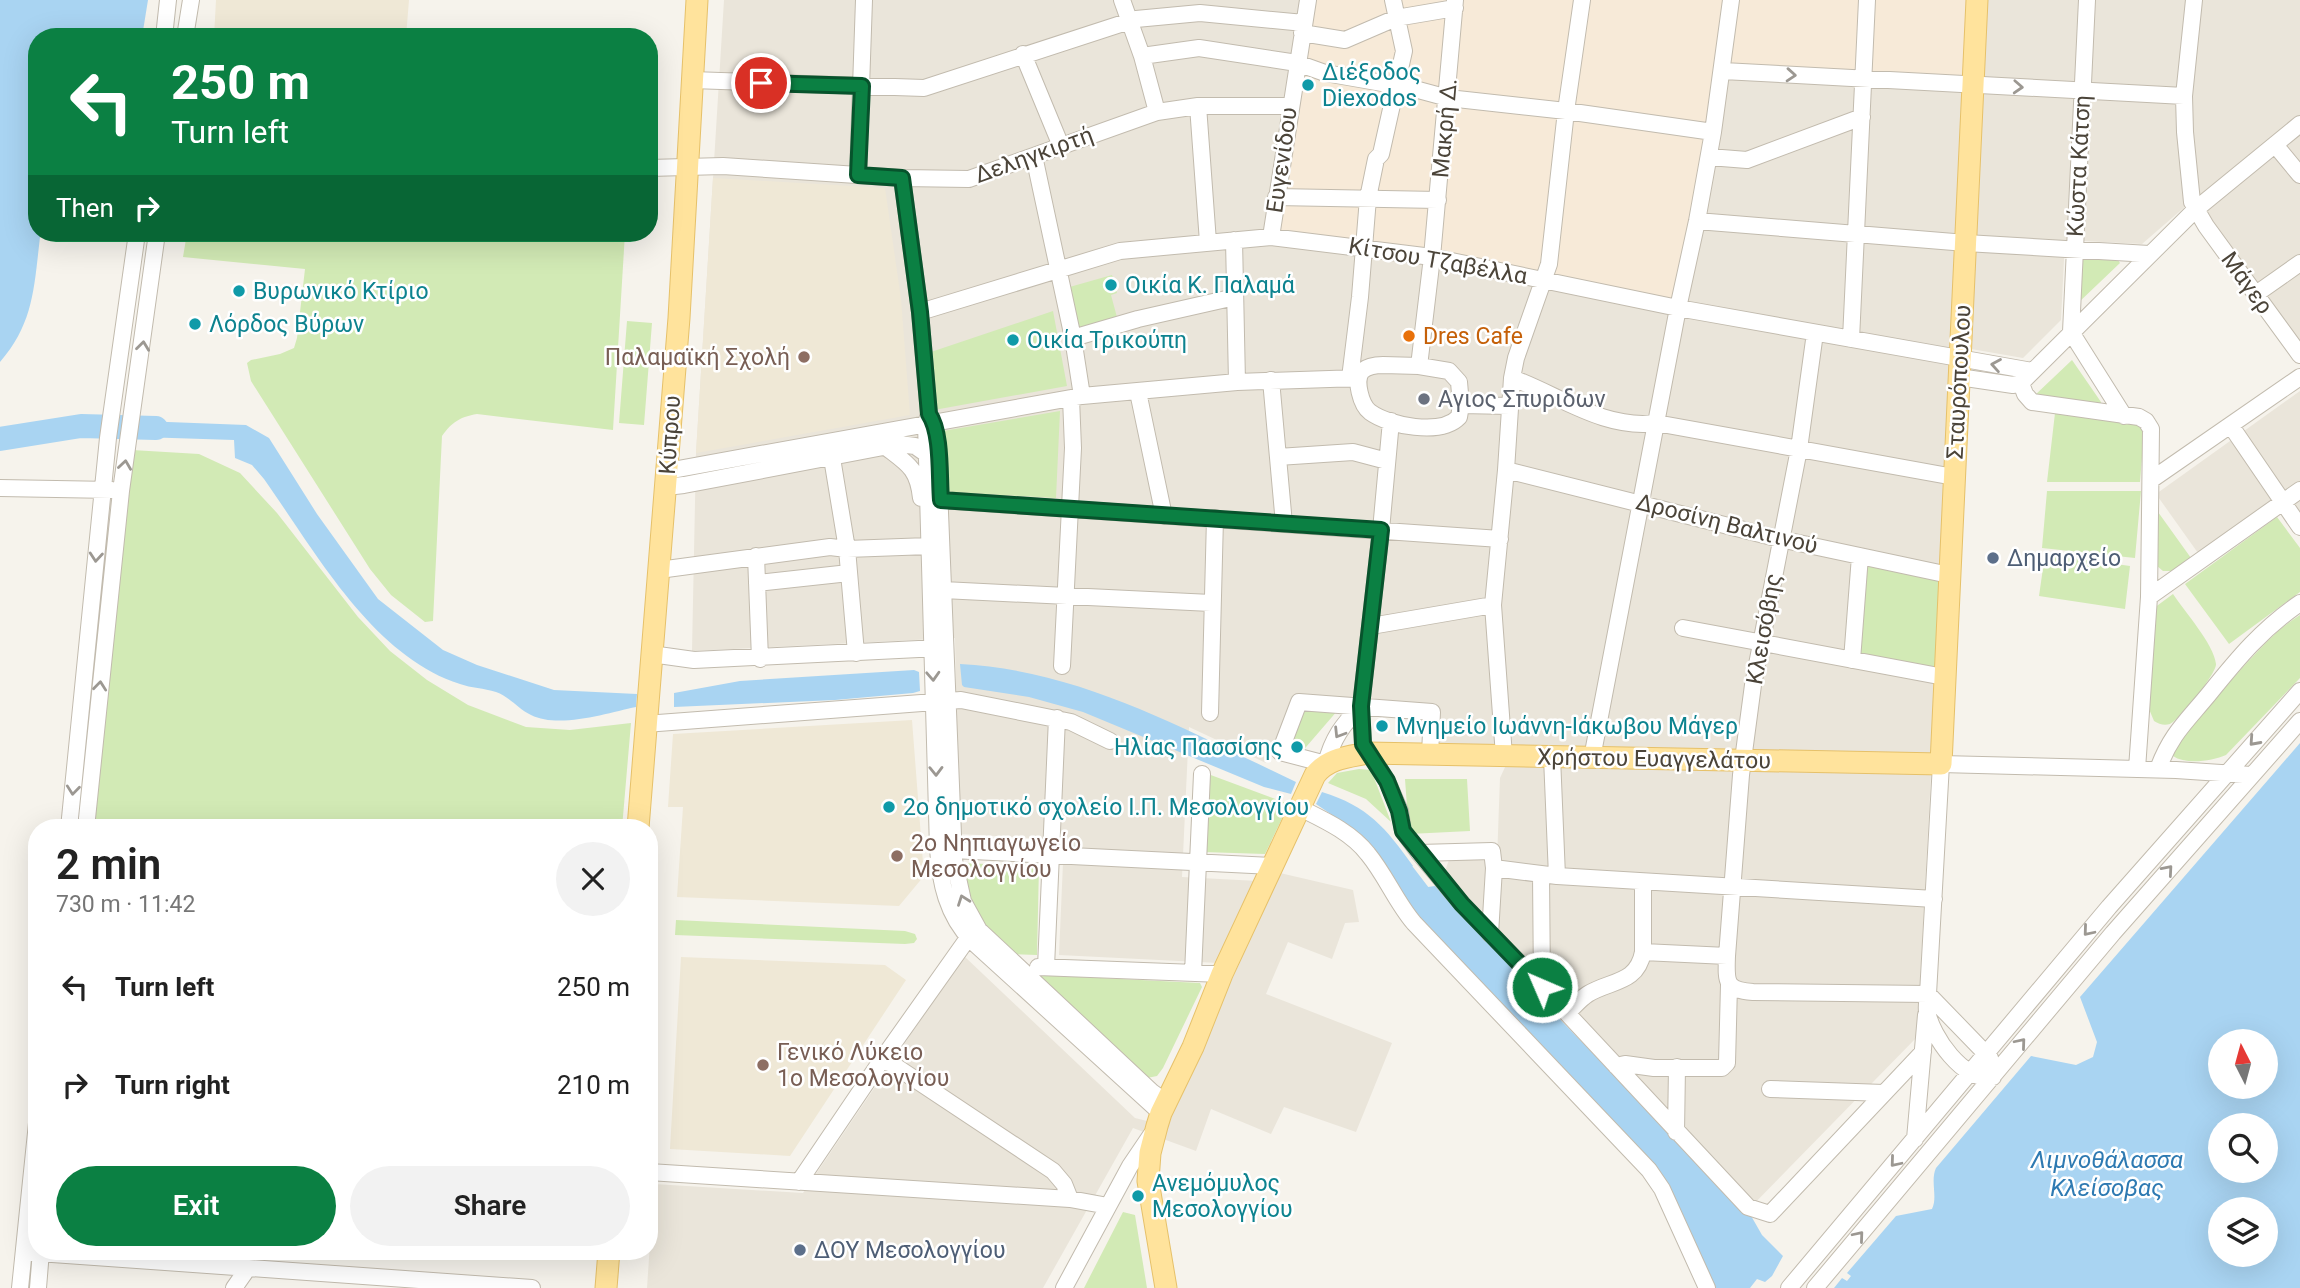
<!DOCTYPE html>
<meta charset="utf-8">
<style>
:root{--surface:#fff;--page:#f2f2f2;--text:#222;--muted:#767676;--accent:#0b8043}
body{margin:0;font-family:Roboto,sans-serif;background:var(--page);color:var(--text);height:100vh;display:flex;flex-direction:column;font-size:26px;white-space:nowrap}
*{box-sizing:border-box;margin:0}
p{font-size:23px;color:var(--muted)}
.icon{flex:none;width:38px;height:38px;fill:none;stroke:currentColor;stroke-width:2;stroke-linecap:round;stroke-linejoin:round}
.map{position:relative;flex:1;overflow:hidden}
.side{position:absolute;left:28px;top:819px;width:630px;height:441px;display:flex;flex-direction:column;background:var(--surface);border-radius:28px;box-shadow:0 7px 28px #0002}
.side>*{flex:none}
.top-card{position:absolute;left:28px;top:28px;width:630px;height:214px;border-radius:28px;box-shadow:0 7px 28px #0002;background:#0b8043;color:#fff;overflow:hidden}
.needle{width:46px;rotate:354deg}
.tools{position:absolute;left:2208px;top:1029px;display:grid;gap:14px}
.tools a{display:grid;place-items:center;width:70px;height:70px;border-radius:50%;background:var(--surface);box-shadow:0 7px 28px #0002;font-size:35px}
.pin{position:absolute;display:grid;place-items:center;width:60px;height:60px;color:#fff;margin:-30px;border:4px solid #fff;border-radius:50%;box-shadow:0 2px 7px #0007}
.me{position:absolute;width:77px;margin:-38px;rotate:315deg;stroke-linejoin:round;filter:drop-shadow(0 0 5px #0008)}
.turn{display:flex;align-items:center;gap:24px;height:147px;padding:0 28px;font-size:32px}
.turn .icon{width:91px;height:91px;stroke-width:2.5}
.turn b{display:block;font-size:49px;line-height:60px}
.then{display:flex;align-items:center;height:66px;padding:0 28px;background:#0003;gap:14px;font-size:26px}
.round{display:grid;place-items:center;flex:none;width:74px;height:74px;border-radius:37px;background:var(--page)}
.head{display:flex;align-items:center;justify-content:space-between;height:119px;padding:0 28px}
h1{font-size:42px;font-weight:600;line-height:52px}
.action{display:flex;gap:14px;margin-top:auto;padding:14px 28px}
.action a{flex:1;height:80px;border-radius:42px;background:var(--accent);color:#fff;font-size:28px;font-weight:600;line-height:80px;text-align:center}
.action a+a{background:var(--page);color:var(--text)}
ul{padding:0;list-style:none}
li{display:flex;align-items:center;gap:21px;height:98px;padding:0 28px}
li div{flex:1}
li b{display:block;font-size:26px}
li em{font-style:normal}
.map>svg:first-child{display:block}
</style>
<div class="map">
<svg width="2300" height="1288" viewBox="0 0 2300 1288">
<rect width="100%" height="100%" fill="#f6f3ec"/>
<!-- residential -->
<path fill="#eae5da" d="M724,0H2300V344L2195,198L2142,244L2065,240L2061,320L2023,358L1954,346L1917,1037L1748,1210L1523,977L1437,893L1449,860H1497L1500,778L1506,765L1434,748L1436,711L1295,699L1266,763L1189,727L1182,877L1277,882L1280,873L1353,890L1359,922L1345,923L1332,959L1288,942L1266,994L1392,1043L1356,1132L1284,1107L1271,1134L1211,1109L1196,1151L1133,1128L1043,1288H647L654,1184L803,1193L964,956L1135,1118L1167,1126L1185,1080L1239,964L1059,955L1064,840L959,834L955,638L692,651L696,453Z
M2300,391V514L2286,494L2198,553L2156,494Z"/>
<!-- commercial -->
<path fill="#f7ead8" d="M1304,0H1981L1976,90L1727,77L1681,312L1548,284L1269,239Z"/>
<!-- education -->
<path fill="#efe8d6" d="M216,0H409L406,37H214Z
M713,178L885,188L901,299L910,415L696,453Z
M912,720L924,876L899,906L677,897L683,807H668L673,734Z
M681,957L885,965L906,980L790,1156L670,1149Z"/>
<!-- green -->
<path fill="#d2eab5" d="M187,233L280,238L281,233H625L613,430L477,414C460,417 452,422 442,436L433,621L425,622L391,595L370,569L251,381L247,363L251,360L280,354L294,348L297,338L305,269L183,257Z
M2078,258L2118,260L2120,263L2077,304Z
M1112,275L1117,293L1111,295L1118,321L1074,332L1066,288Z
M1053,311L1067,386L934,410L928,353Z
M627,321L652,323L644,425L619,423Z
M2072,360L2101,402V406L2034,396Z
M1060,411L1056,498L946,492L943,431Z
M2055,413L2145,421L2140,482H2047Z
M132,450L199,454L240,473L277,513L358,617L390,651L427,680L468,705L526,727L570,730L631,723L622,828H93Z
M2047,491H2141L2135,558L2042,548Z
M2158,512L2191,558L2172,571H2163L2157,566Z
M2277,517L2300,548V592L2229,644L2185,584Z
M2045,554L2130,566L2125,609L2039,596Z
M1860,556L1949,575L1944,677L1852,660Z
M2173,594C2184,611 2214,644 2216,664C2217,673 2179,721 2170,724C2164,726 2159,724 2154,721L2149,709L2154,608Z
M2300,615V678L2226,755C2212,761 2186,765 2173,756C2175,741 2258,649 2274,635C2282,627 2291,621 2300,615Z
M1305,708L1338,710L1300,754L1288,749Z
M1359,769L1371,770L1391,822L1366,799L1328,783L1337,773Z
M1208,774L1289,804L1265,854L1203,852Z
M1405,779H1467L1470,831L1409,834Z
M961,863L1039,866L1037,955L1013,954L985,924L971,905Z
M676,920L905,931L915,934L917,939L914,943L905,944L675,935Z
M1041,975L1200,983L1202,987L1163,1068L1157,1076L1147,1078L1038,977Z
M1123,1212L1135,1215L1147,1288H1084Z"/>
<!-- water -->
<path fill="#a9d4f2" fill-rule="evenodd" d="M0,0H148L142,37H37V233H40V237C34,287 34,323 0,362Z
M94,415L92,434L0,447V429Z
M142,421L246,425L269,438L317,514L378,599L443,650L477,665L554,690L637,694L636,707C607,713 559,729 531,715C518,709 510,697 496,692C484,688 471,688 460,684C372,656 315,551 264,479L252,465L235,458L234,440L141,437L135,432L136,423Z
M960,664C1081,670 1188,731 1296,782L1291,794L1264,787L1083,712L1029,697L964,687L962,685Z
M914,670L919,672L920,691L913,693L835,700L674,707V693L740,681Z
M2300,743V1288H1834L1842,1278L1847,1281L1851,1276L1847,1273L1896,1216L1932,1209C1938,1197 1930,1181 1936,1168L2031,1056L2076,1065L2093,1057L2097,1042L2080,997ZM2221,1041H2266V1087H2221ZM2266,1125V1171H2221V1125ZM2266,1209V1255H2221V1209Z
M1322,792C1368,806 1386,828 1413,866L1409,868L1410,879L1418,877L1421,884L1410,887L1404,871L1393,878L1363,836L1316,804Z
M1401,880L1407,890L1435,886L1443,892L1540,999L1750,1214L1762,1235L1783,1256L1772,1276L1765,1282L1757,1279L1750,1288H1712L1665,1183L1417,916L1394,881Z"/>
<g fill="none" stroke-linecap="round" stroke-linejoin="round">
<!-- river -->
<path stroke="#a9d4f2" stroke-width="24" d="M0,439L81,426L156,428
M1381,845L1427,905"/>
<!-- minor casing -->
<g stroke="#c2bbae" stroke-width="18">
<path id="minor" d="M1122,0L1142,56L1157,112
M2087,0L2071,332L2124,416
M2194,0L2184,96L2185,132L2192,202L2206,226L2300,355
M1302,33L1345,40L1396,18L1455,8
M164,37L168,0
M185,37L191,0
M1023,54L1061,146
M1142,56L1199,48L1297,63L1325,73L1411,88L1448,98L1566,111L1713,132
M1723,71L2184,96
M692,80L924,88L1136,19L1200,13L1304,23
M1198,106L1208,242
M2276,146L2300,175
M1034,156L1073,338L1082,396
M1709,157L1747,160L1862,117
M649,168L723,166L902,178L969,179L1157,112L1198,106H1290
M858,175L864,0
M902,178L920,312L929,414L926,423L938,848C940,883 947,915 972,941L1161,1113
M1276,197L1438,200
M1697,221L1966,243L2149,254
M1271,237L1308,0
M1234,240L1237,382
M2256,294L2300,263
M920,312L1120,251L1271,237L1432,257L1678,308L2032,371
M1815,333L1799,449L1753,685L1741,775L1727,956C1726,982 1725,990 1753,992L1928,994L1990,1058L1993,1077C1963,1082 1932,1037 1927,1011C1926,1005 1928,999 1928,994L1941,764L2176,770L2251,775
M1073,338L1138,319L1235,297
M1851,339L1867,0
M1383,365L1419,366L1449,371L1459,382L1461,405L1459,417C1441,436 1389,426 1370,412C1361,405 1354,380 1362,371C1368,366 1377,365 1383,365Z
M1419,366L1432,257L1455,0
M1959,377L2013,385L2021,383L2195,210L2300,124
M1350,378L1360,297L1368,198L1376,159L1381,154L1404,51L1393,0
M1512,378C1559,395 1604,430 1656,423L1954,477
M1271,380L1284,524
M2021,383L2025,394L2032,402L2139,417L2146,421L2151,429L2149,597L2137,769
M1138,392L1164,516
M1461,405L1510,406
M1391,421L1381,530L1361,706L1363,744L1387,781L1400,811L1403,831L1419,853L1462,904L1550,995L1748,1207L1770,1214L1923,1052
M2231,426L2300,527
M887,448C908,464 918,469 921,498
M1278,457L1353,452L1387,461
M832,458L847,549L929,546
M938,463L954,860L963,901L979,930L1152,1092L1166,1102
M1506,470L1780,539L1949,575
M667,471L1082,396L1237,382L1359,378
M2151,480L2300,377
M666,487L684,485L899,444L915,446L928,455
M0,488L112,490
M941,500L1500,539
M756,556L760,659
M659,570L830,547L847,549L856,653
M757,583L849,573
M943,590L1211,603
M2149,597L2300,490
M1371,626L1493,605
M1683,628L1944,677
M651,654L694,660L939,648
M1852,660L1860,556
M1062,666L1073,448L1071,398
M1361,706C1343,724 1332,739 1326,764L1280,752L1299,702L1432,712L1430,754
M1210,713L1215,518
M645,724L961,700L1071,722L1110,741
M1504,756L1493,605L1506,470L1512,378L1516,358L1549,264L1566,111L1582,0
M1552,757L1557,876L1934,899
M1592,758L1678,308L1697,221L1713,132L1731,0
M2158,769C2171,734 2186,722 2209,694C2238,658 2262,629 2300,603
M1300,808C1324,820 1351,832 1368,854C1386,876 1396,902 1414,923L1649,1170L1662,1189L1707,1288
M69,828L108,438L137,233
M86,828L121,491L157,233
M953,850L1272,866
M1419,853L1492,851L1494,868L1557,876
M1541,874L1542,987
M1490,934L1494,868
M1643,952L1727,956
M1038,967L1222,974
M1046,967L1057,718
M1193,973L1202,774
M1567,1013C1574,1007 1580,999 1588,994C1611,980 1637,984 1643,952V883
M883,1058L1053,1171L1064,1184L1070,1199
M1616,1066L1625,1064L1654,1068H1722L1727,1063L1729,985
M1770,1089L1884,1093
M1676,1132L1677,1067
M1915,1139L1926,1015
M649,1172L1070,1199L1108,1206
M799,1182L883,1058L973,931
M24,1252L532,1288
M20,1288L37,1123
M38,1288L41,1251
M234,1288L248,1268
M1064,1288L1130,1166L1151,1135
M1789,1288L2109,907L2300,691
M1815,1288L2113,933L2300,721"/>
</g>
<!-- major casing -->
<g stroke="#e6c16a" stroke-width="23">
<path id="major" d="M638,828L679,318L697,0
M606,1288L609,1251
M1166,1288L1148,1181L1150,1153L1157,1126L1161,1113L1193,1047L1222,974L1315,775C1328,758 1348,757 1368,753L1941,764L1977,0"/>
</g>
<!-- minor -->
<use href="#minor" stroke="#fff" stroke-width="16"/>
<!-- major -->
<use href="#major" stroke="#ffe39c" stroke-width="21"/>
</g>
<!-- one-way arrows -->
<defs><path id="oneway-chevron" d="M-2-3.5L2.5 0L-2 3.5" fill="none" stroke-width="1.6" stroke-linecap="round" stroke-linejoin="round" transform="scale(1.75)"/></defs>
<g stroke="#9c9892">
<use href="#oneway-chevron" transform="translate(1791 75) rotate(4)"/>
<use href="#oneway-chevron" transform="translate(2018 87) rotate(3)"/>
<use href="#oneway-chevron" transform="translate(143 346) rotate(-83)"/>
<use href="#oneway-chevron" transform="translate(1996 365) rotate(-170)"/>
<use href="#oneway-chevron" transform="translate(125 465) rotate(-82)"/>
<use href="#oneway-chevron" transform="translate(96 557) rotate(95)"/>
<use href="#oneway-chevron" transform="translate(933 676) rotate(87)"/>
<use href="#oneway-chevron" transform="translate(100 686) rotate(-84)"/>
<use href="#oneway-chevron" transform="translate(1339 733) rotate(122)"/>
<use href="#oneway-chevron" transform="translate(2254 741) rotate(132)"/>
<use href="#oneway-chevron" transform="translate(936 771) rotate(89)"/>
<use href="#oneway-chevron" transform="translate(73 790) rotate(96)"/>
<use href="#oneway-chevron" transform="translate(2168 870) rotate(-49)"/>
<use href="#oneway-chevron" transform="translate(963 900) rotate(-110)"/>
<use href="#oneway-chevron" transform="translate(2088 931) rotate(130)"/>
<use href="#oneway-chevron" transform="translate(2021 1043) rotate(-50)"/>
<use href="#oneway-chevron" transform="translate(1895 1162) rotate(130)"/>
<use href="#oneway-chevron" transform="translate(1859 1236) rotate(-50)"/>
</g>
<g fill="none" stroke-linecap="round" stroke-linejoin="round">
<!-- route casing -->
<g stroke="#07532c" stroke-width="18">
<path id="route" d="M761,83L862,86L858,175L902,178L920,312L929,414C942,433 939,476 941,500L1381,530L1361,706L1363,744L1387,781L1399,811L1403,831L1462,904L1542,987"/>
</g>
<!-- route -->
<use href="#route" stroke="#0b8043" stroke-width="12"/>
</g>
<!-- markers -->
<g fill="#0f9aa8" stroke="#fff" stroke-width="2.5">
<circle cx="1308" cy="85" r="7"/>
<circle cx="1111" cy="285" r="7"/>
<circle cx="239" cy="291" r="7"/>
<circle cx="195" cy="324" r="7"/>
<circle cx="1013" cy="340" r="7"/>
<circle cx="1382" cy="726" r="7"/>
<circle cx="1297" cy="747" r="7"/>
<circle cx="889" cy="807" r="7"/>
<circle cx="1138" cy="1196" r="7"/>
</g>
<circle fill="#e8710a" stroke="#fff" stroke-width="2.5" cx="1409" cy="336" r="7"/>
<g fill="#8d6e63" stroke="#fff" stroke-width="2.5">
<circle cx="804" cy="357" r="7"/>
<circle cx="897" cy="856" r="7"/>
<circle cx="763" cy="1065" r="7"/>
</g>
<circle fill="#6b7280" stroke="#fff" stroke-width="2.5" cx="1424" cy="399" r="7"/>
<g fill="#5c6f8a" stroke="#fff" stroke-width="2.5">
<circle cx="1993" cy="558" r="7"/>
<circle cx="800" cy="1250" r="7"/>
</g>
<g text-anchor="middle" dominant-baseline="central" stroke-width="5" stroke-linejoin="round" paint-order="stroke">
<!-- culture labels -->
<g font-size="23" fill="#0d838f" stroke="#fff" text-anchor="start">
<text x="1322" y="72">Διέξοδος<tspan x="1322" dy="26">Diexodos</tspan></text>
<text x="1125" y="285">Οικία Κ. Παλαμά</text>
<text x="253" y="291">Βυρωνικό Κτίριο</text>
<text x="209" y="324">Λόρδος Βύρων</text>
<text x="1027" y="340">Οικία Τρικούπη</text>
<text x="1396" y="726">Μνημείο Ιωάννη-Ιάκωβου Μάγερ</text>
<text x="1283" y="747" text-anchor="end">Ηλίας Πασσίσης</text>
<text x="903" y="807">2ο δημοτικό σχολείο Ι.Π. Μεσολογγίου</text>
<text x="1152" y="1183">Ανεμόμυλος<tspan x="1152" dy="26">Μεσολογγίου</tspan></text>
</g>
<!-- street labels -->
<g font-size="23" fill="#4b4439" stroke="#fff">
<text transform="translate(1445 128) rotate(-85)">Μακρή Δ.</text>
<text transform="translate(1034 155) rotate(-20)">Δεληγκιρτή</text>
<text transform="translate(1282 160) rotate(-82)">Ευγενίδου</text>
<text transform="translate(2079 166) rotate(-87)">Κώστα Κάτση</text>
<text transform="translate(1438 261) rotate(10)">Κίτσου Τζαβέλλα</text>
<text transform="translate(2247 283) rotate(54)">Μάγερ</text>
<text transform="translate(1959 382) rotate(-87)">Σταυρόπουλου</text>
<text transform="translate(670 435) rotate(-86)">Κύπρου</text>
<text transform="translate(1727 524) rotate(14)">Δροσίνη Βαλτινού</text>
<text transform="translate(1764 629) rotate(-80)">Κλεισόβης</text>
<text transform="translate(1654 759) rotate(1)">Χρήστου Ευαγγελάτου</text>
</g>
<!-- food labels -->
<g font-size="23" fill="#c56008" stroke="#fff" text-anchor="start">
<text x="1423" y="336">Dres Cafe</text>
</g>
<!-- education labels -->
<g font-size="23" fill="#785e54" stroke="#fff" text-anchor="start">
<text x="790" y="357" text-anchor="end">Παλαμαϊκή Σχολή</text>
<text x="911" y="843">2ο Νηπιαγωγείο<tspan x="911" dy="26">Μεσολογγίου</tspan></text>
<text x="777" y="1052">Γενικό Λύκειο<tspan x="777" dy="26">1ο Μεσολογγίου</tspan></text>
</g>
<!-- worship labels -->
<g font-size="23" fill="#5b616d" stroke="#fff" text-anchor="start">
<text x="1438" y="399">Αγιος Σπυριδων</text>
</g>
<!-- service labels -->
<g font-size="23" fill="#4e5e75" stroke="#fff" text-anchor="start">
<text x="2007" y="558">Δημαρχείο</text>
<text x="814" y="1250">ΔΟΥ Μεσολογγίου</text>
</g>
<!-- water labels -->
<g font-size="24" font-style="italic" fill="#2e7ab2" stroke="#fff">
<text x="2107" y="1160">Λιμνοθάλασσα<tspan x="2107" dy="28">Κλείσοβας</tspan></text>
</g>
</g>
</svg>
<div class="tools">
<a><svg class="needle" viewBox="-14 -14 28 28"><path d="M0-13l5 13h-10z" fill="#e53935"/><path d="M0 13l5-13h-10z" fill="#767676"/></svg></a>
<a><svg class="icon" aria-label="search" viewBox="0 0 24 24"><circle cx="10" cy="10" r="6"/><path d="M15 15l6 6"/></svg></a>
<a><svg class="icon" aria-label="layers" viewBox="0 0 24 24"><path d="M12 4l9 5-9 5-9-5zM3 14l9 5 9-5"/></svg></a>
</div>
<div class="pin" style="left:761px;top:83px;background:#d93025"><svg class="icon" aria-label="arrive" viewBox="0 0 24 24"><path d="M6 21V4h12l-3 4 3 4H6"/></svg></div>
<svg class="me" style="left:1542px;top:987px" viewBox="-20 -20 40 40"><circle r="17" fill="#0b8043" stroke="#fff" stroke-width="3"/><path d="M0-11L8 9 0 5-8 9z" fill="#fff"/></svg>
<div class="top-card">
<div class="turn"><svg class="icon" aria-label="left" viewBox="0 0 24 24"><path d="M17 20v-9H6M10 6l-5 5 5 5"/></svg><div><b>250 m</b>Turn left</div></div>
<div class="then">Then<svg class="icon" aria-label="right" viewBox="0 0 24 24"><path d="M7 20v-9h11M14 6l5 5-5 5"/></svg></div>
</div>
<section class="side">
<div class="head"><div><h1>2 min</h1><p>730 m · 11:42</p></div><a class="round"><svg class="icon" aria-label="close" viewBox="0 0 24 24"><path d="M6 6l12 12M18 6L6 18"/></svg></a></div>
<ul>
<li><svg class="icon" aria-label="left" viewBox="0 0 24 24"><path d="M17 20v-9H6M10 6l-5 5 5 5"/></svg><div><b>Turn left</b></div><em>250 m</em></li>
<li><svg class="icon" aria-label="right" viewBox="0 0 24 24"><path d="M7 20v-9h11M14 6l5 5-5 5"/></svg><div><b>Turn right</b></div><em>210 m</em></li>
</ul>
<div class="action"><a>Exit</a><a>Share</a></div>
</section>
</div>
